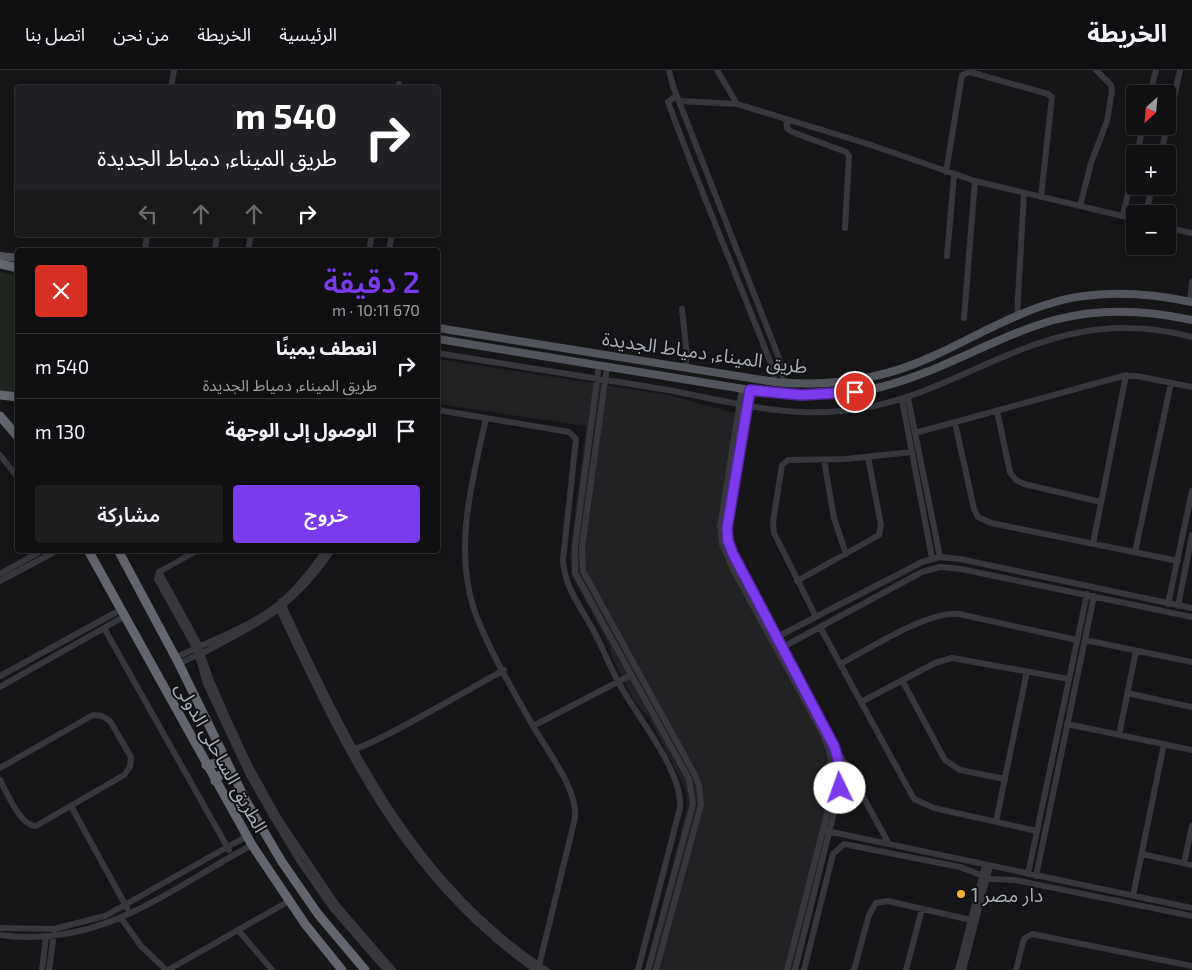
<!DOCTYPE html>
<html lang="ar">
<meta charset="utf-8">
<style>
:root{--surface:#101012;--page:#1e1e20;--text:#f1f3f6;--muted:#9c9d9f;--line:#303032;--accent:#7c3aed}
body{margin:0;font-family:"Exo 2","Noto Sans Arabic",sans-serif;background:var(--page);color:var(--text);direction:rtl;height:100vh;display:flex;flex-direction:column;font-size:19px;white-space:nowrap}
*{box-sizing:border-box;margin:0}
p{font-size:16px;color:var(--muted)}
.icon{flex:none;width:28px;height:28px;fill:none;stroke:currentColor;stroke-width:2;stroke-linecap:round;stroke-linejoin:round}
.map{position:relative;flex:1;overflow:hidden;direction:ltr}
.details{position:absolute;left:15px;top:178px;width:425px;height:305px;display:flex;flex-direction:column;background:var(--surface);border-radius:5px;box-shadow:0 2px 12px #0003,0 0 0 1px var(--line);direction:rtl}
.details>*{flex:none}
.guide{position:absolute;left:15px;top:15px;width:425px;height:152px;border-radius:5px;box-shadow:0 2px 12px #0003,0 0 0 1px var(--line);direction:rtl;background:#202124;color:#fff;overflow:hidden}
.needle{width:32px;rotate:206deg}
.buttons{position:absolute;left:1126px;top:15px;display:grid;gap:10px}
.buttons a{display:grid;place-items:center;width:50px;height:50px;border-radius:5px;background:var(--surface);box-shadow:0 2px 12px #0003,0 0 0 1px var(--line);font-size:25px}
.pin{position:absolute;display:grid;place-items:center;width:42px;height:42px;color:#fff;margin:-21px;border:2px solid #fff;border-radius:50%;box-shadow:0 1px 5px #0007}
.me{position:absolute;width:55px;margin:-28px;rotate:357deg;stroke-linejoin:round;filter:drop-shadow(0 0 4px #0008)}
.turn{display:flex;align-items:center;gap:18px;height:105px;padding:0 20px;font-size:22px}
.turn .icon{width:65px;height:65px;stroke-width:2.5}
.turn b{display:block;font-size:35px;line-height:42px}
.lanes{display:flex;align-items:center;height:48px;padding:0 20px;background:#0003;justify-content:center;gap:25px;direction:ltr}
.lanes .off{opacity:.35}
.round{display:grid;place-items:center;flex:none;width:52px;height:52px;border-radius:5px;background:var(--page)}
.headline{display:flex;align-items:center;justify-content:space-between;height:85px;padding:0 20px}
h1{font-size:30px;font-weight:600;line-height:38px;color:var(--accent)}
.button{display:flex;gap:10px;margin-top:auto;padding:10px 20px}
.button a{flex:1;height:58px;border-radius:5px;background:var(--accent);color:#fff;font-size:20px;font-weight:600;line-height:58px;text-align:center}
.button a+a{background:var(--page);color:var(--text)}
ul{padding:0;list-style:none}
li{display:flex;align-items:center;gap:15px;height:65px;padding:0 20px;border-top:1px solid var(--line)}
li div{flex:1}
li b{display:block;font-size:19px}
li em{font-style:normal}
header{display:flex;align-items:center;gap:30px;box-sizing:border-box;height:70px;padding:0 25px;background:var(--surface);border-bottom:1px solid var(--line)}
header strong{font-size:24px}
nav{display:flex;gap:28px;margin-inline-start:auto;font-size:18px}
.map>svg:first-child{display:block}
</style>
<header>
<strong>الخريطة</strong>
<nav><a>الرئيسية</a><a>الخريطة</a><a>من نحن</a><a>اتصل بنا</a></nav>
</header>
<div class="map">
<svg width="1192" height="900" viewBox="0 0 1192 900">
<rect width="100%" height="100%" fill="#161618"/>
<!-- built -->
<path fill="#222225" d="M438,289L668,325L742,345L724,458L726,472L833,680L837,707L833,734L792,900H646L687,738L686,720L649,648L634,631L612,587L608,573L572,506L570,484L586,356L438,334Z"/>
<!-- green -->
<path fill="#1e261f" d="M0,202L17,205L18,324L0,321Z"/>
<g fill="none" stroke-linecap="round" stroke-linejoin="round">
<!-- minor -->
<path stroke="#37383d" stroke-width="6" d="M669,0L673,16L779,288L784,313
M717,0L737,34
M171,18L174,0
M399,18V14
M1150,24L1156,0
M676,26L668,32C700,120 737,206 771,294L775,312
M679,31L737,34L868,74L975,111L1135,149
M786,49L787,58L792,62L846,82L849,86L845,158
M1168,56L1180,0
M1137,84L1143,56
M1161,84L1167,56
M946,102L962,5L970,2L1048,24L1052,27L1041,127
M1080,136L1091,93L1107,51L1112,21L1111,15L1096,0
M1146,144L1152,116
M1123,146L1135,91
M1168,158L1192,163
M145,180L147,165
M215,180L217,165
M248,180L251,165
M369,180L372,165
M389,180L392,165
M947,186L954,105
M1190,232L1192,212
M682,239L687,286L685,297
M1017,246L1024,123
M964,248L975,111
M438,283C514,296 591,307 668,320C727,331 781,347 841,341C929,334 993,280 1076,263C1114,255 1154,257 1192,267
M599,295L575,476V503L689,709L693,734L648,900
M607,297L582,477L583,501L695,705L699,715L701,735L656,900
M742,318L720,457L722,474L734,501L824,666C833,688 835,709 830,732L787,900
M750,320L728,449V471L828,662L838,689L840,718L795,900
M908,328L940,487
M902,330L932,488
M438,340L569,362L576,369L563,490C564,515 579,535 591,556C602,575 609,596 620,615C637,647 683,701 680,738L638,900
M997,341L1010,402L1016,410L1024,414L1101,432
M486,348C473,409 454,474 473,536C484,572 514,622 533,656C547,681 578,719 575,748L538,900
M955,353L974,439L978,447L991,453L1178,491
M915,363L1123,306H1137L1192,317
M0,385L18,408
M824,390L834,448L846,484
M1093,474L1126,305
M198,480L159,502L157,509L196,579L206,614L249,705L271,744L300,792L333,839L386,900
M1135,482L1171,313
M159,502L197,571L211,611L230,654L249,695L279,749L336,834L393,900
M0,504L43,480
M0,511L58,480
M797,511L879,465L881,455L868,387
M281,531C347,672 411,812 546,900
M1168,534L1192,421
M277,535C343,675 404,810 536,900
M1178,536L1192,465
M816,547L774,463L773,452L782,395L788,390L846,389L912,382
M820,557L914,729L934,738L1037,761
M104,558L229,780
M777,567L922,492L940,487L960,489L1192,538
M1085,570L1192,592
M783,577L922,502L940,497L961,499L1192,547
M175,588C205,573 237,562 265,544C290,529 309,503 326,480
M179,594C189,588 200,585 210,579C264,552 297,532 332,480
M840,594C871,578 927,541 959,544L1077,570
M0,606L122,539
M902,610L945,690L960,700L1005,709
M0,617L125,546
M1127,623L1192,637
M861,632L935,593L952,588L1069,609
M1067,654L1192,680
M533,656L631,605
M1119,665L1136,581
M350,680C367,680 480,613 504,600
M839,683L889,774
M0,698L93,645L102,646L110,651L131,687L130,697L124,705L36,756C21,757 7,723 0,710
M71,736L127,838
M996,752L1027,601
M827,761L1192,838
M1142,784L1192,795
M1184,793L1192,756
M1028,804L1087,524
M1036,806L1094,526
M1133,826L1164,674
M121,848L141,876L166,900
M0,858L54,859L105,846L247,766
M239,861L272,900
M0,865C101,879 168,820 252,775
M42,900L46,866
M49,900L54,864
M168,900L289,831
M804,900L833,784L844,774L960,797L991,809L1015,810L1192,846
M854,900L869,845L876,833L888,831L971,850
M906,900L922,839
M958,900L985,795
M963,900L990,796
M1016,900L1023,872L1025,868L1032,864L1192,896"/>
<!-- major -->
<path stroke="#53555c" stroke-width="8" d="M0,186L18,188
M438,258L775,312C829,317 881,310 931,287C969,270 1005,248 1045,235C1092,219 1144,222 1192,232
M438,269L750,320C794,325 837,328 881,317C941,302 994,267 1054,250C1099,238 1146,240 1192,250"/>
<!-- highway -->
<path stroke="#63666e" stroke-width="9" d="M0,194L18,198
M0,325L18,327
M0,346L18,367
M88,480L252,775L305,854L342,900
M118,480L179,594L246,731L282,792L318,844L365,900
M206,695L218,693L224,687
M215,711L220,705L231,702"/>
</g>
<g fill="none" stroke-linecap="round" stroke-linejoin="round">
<!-- route casing -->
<g stroke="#51269a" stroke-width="12">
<path id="route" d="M840,718L838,689L834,676L733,484L728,471L727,458L750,320L801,325L855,322"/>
</g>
<!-- route -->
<use href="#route" stroke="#7c3aed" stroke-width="9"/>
</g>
<!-- markers -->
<circle fill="#f2b134" stroke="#111113" stroke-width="2" cx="961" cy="824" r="5"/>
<g text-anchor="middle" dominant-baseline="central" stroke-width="4" stroke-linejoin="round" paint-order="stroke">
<!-- street labels -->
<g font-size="19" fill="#a8adb8" stroke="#111113">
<text transform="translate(705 282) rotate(8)">طريق الميناء, دمياط الجديدة</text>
<text transform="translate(222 687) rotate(61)">الطريق الساحلى الدولى</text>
</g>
<!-- poi labels -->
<g font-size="19" fill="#a8adb8" stroke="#111113" text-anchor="start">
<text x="971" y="824">دار مصر 1</text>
</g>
</g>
</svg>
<div class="buttons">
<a><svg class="needle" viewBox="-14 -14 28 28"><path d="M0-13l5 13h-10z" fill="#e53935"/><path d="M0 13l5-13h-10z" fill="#9c9d9f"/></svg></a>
<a>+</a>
<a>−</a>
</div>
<div class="pin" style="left:855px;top:322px;background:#d93025"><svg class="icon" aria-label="arrive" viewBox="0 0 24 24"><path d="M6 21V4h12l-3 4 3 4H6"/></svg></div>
<svg class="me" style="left:840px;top:718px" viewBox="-20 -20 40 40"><circle r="19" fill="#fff"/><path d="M0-13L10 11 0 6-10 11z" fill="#7c3aed"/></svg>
<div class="guide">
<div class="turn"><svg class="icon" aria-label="right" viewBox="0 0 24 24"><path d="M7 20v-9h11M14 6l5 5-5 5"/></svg><div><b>540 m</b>طريق الميناء, دمياط الجديدة</div></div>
<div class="lanes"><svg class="icon off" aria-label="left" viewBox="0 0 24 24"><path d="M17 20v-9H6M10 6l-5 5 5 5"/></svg><svg class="icon off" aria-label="ahead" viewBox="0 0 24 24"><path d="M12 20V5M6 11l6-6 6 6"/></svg><svg class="icon off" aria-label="ahead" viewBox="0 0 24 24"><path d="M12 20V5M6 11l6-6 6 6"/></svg><svg class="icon" aria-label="right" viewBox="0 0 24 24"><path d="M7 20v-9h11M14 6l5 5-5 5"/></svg></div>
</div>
<section class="details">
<div class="headline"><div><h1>2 دقيقة</h1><p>670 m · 10:11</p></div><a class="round" style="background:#d93025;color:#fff"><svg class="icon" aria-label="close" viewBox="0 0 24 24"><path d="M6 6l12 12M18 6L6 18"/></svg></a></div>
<ul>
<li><svg class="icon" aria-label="right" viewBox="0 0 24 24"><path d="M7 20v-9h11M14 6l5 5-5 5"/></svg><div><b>انعطف يمينًا</b><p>طريق الميناء, دمياط الجديدة</p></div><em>540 m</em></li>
<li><svg class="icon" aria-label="arrive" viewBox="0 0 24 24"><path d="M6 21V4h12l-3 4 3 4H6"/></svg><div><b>الوصول إلى الوجهة</b></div><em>130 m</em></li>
</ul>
<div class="button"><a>خروج</a><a>مشاركة</a></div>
</section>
</div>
